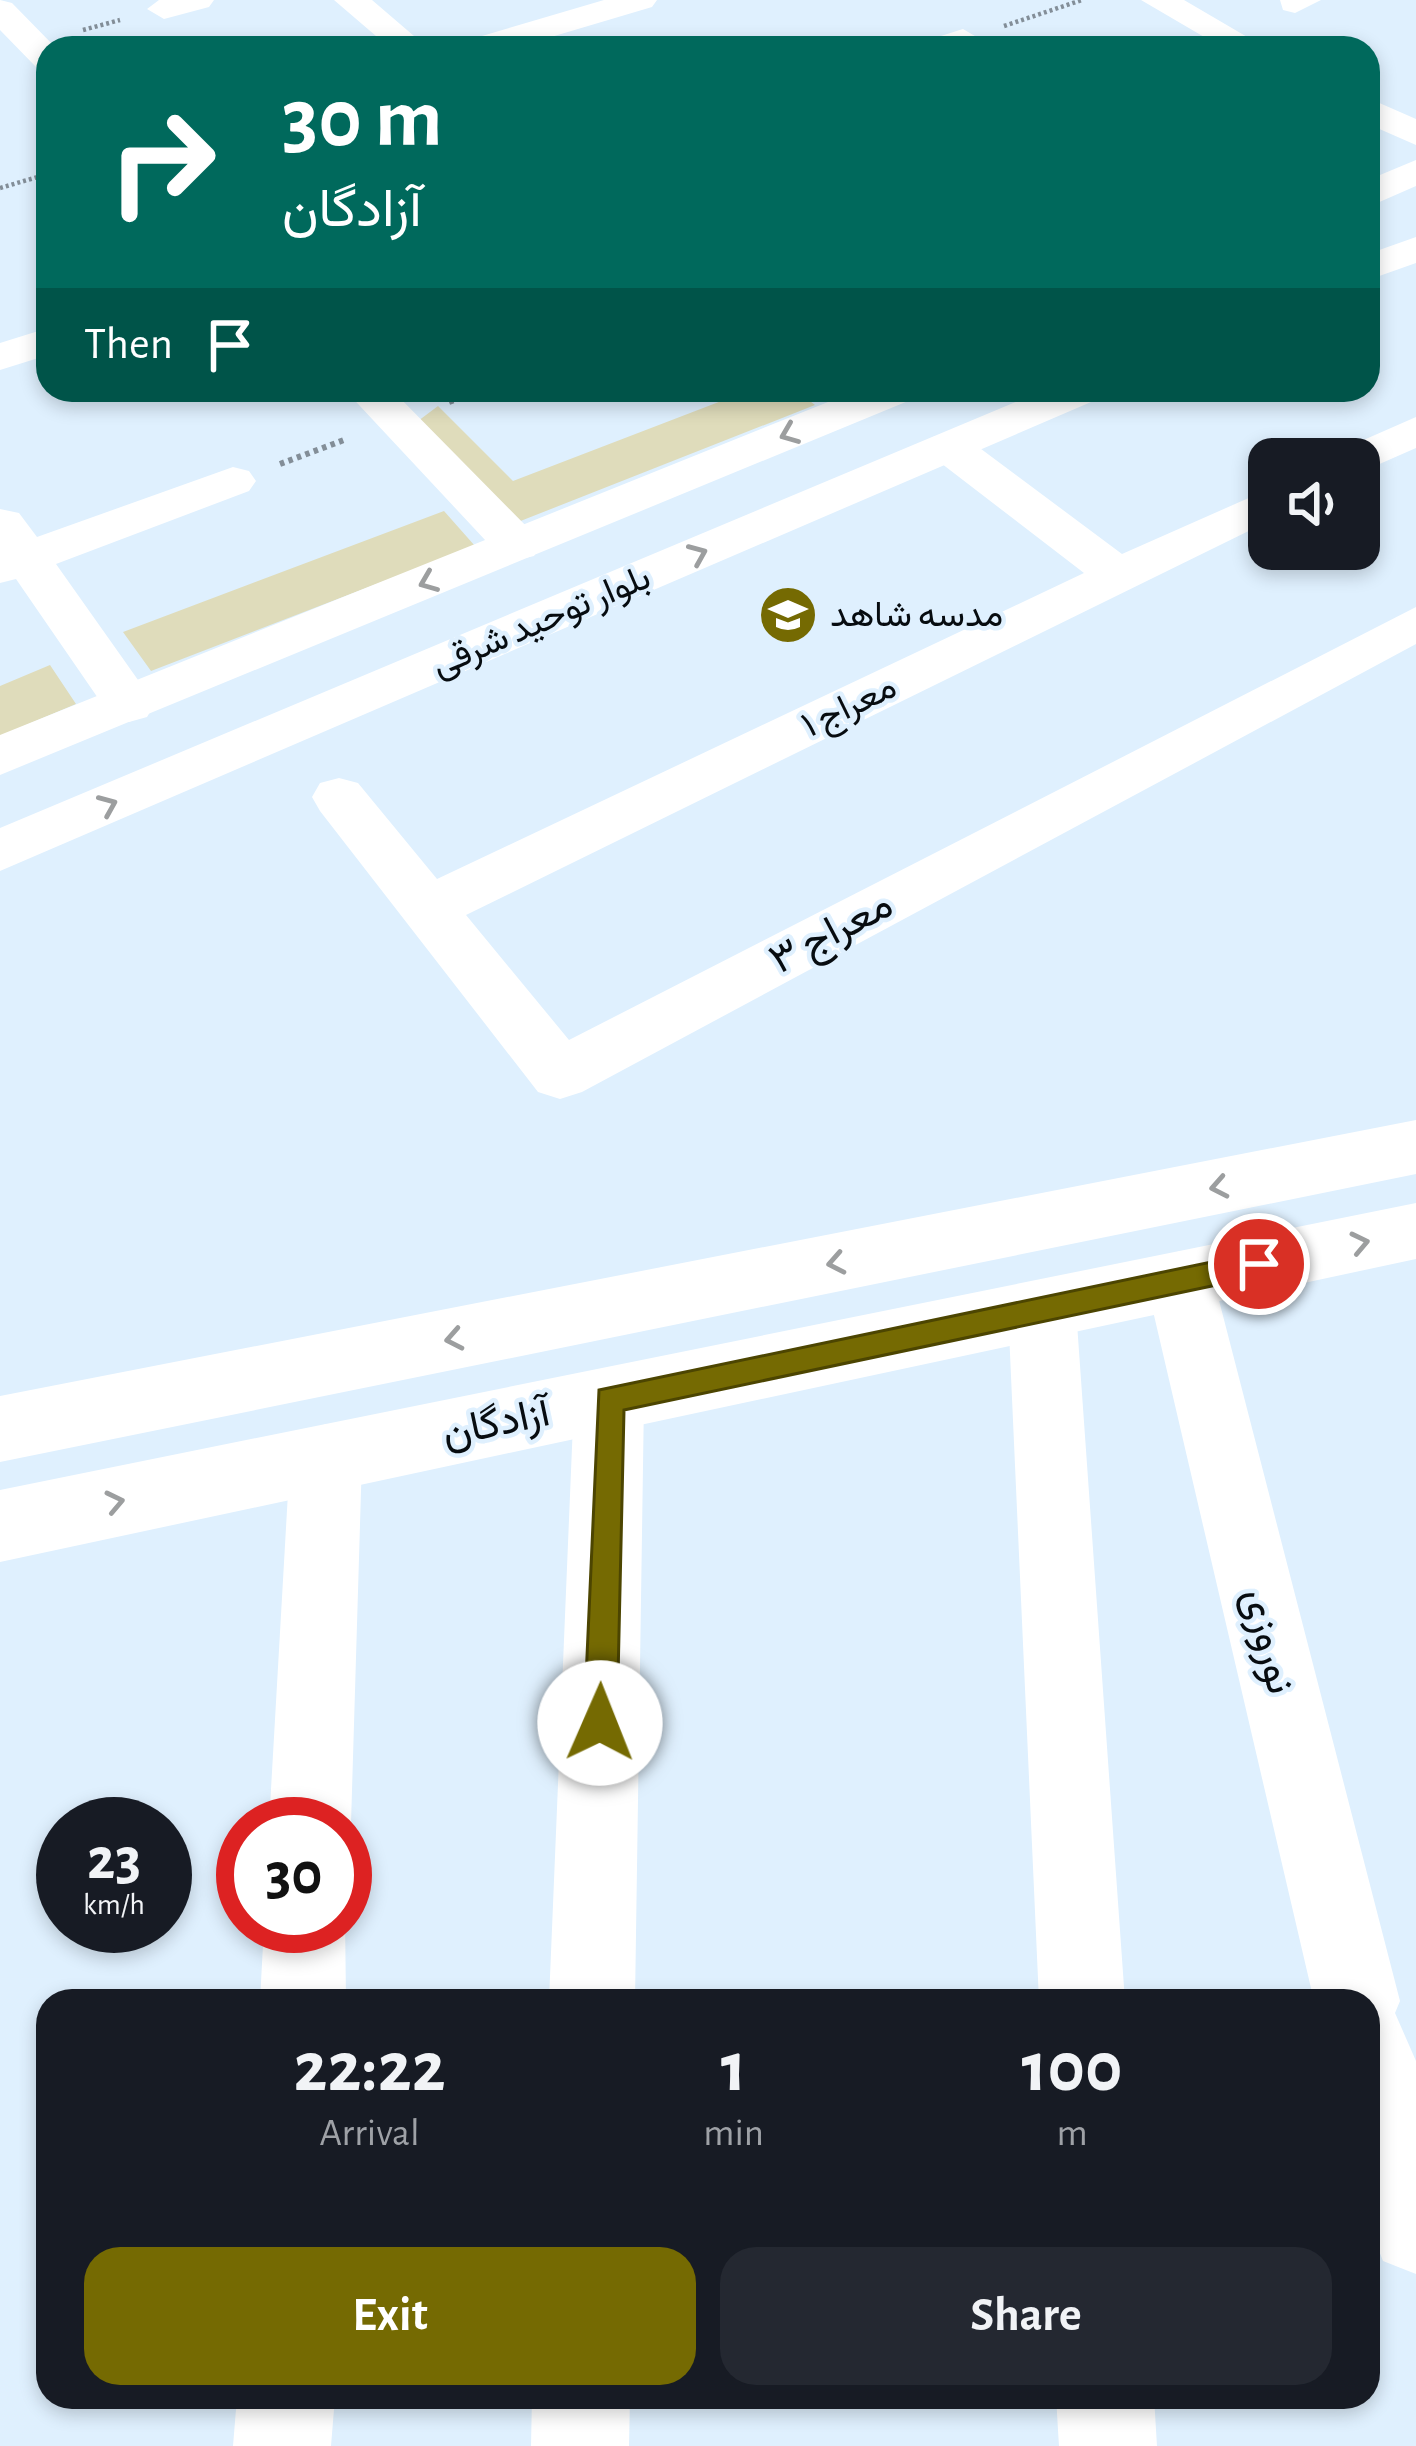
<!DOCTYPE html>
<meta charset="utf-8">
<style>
:root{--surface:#171b24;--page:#242831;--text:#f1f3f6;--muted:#9ea1a6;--accent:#756a02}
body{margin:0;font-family:"Alegreya Sans",Vazirmatn,sans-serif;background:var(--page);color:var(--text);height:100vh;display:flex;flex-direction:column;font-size:45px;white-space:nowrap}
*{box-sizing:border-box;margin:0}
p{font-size:39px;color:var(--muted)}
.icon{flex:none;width:66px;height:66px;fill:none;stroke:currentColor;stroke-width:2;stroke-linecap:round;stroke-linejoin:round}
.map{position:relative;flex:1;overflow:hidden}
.side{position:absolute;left:36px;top:1989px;width:1344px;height:420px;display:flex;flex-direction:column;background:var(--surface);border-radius:36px;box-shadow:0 6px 18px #0003}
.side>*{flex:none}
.guide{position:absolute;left:36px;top:36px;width:1344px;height:366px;border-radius:36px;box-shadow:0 6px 18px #0003;background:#00695c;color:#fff;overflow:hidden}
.fabs{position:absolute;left:1248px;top:438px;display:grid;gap:24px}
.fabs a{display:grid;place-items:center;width:132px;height:132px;border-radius:24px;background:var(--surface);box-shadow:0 6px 18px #0003;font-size:60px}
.speed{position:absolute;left:36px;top:1797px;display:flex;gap:24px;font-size:60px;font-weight:700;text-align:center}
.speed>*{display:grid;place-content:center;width:156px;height:156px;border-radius:50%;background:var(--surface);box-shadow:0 6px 18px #0003;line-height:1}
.speed small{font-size:30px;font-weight:400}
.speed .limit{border:18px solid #d22;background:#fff;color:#111}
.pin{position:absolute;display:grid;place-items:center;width:102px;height:102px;color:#fff;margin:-51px;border:6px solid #fff;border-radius:50%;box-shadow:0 3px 12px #0007}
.me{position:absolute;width:132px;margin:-66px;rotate:1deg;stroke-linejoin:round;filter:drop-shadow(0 0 9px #0008)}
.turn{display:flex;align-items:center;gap:42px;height:252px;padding:0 48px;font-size:54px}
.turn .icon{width:156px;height:156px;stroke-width:2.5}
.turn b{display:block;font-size:84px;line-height:102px}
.then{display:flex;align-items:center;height:114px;padding:0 48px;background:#0003;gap:24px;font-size:45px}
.eta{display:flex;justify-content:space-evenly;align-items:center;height:204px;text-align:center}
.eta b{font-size:72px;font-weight:700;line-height:84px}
.primary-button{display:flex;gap:24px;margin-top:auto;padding:24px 48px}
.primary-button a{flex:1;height:138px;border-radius:36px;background:var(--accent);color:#fff;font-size:48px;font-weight:700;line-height:138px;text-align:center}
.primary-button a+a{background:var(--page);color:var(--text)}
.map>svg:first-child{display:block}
</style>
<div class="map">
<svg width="1416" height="2446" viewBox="0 0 1416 2446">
<rect width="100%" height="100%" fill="#dff0fe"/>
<!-- green -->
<path fill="#dfdcbb" d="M750,390H796L815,405L518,522L418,421L438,406L513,481Z
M444,511L475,546L151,671L123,632Z
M50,665L76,704L0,736V686Z"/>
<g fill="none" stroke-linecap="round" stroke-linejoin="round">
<!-- path-far1 -->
<path stroke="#838e98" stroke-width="4.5" stroke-dasharray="3 3" stroke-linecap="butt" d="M1004,26L1082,0
M83,30L120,20
M0,188L48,174
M474,392L480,390"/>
<!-- path -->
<path stroke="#838e98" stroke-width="6" stroke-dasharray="4.5 4.5" stroke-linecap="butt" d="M449,402L480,390
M280,464L344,440"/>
<!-- minor -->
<path fill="#fff" fill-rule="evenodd" d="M0,0L12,3L56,48H48V71L36,67L0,30Z
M214,0L209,7L164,19L147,9L159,0Z
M334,0H372L428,48H390Z
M604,0H657L652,7L514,48H460L465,41Z
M1280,0H1321L1295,13L1283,10Z
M963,29L980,39L975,46L920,48L925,41Z
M48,328V355L0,370V343Z
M345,390H392L534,534L541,545L534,556L517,560L500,556Z
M1416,417V448L1359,473V459H1336L1343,449Z
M949,433L965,437L1122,554L1269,489V521L466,915L569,1040L1416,607V644L582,1092L560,1099L538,1092L320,811L312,797L320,783L339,778L358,783L437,879L1084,573L933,457L926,447L933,437Z
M233,467L249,471L256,481L249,491L56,564L155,704L147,717L129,722L111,717L16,579L0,583V509L19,513L37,537Z
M1180,1251L1204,1260L1214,1281L1400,2001L1395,2013L1416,2061V2274L1383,2261L1370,2228L1368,2001H1314L1146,1281L1156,1260Z
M1042,1279L1066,1288L1076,1309L1125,2001H1039L1008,1309L1018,1288Z
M609,1367L634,1376L644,1399L635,2001H549L574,1399L584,1376Z
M326,1424L352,1434L362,1458L351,1824L345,1838V1824H269L290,1458L300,1434Z
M345,1918L346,2001H260L264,1926H345Z
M237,2397H335L331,2446H233Z
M532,2397H630L629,2446H531Z
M1056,2397H1154L1157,2446H1059Z"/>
<!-- tertiary -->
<path fill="#fff" fill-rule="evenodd" d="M1141,0H1184L1266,48H1223Z
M1368,98L1416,119V145L1368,124Z
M1416,160V186L1368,207V180Z
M1416,237V263L1368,280V254Z
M858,390H919L913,399L0,775V735Z
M1044,390H1104L1098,399L0,871V828Z
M1416,1120V1174L0,1462V1396Z
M1416,1203V1259L0,1562V1490Z"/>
</g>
<!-- one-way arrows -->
<defs><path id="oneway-chevron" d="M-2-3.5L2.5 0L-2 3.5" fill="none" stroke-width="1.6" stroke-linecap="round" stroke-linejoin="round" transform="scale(3)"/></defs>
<g stroke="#9c9e9f">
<use href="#oneway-chevron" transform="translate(789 434) rotate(158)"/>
<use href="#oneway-chevron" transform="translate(698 554) rotate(-23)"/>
<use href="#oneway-chevron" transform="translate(428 582) rotate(158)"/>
<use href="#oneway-chevron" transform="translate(108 805) rotate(-23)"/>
<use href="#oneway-chevron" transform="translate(1219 1187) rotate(169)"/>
<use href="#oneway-chevron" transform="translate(1360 1243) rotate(-12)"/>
<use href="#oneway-chevron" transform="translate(836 1263) rotate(169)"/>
<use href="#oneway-chevron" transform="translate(454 1339) rotate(169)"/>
<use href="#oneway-chevron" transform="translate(115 1502) rotate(-12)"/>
</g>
<!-- route -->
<path fill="#756a02" stroke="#4c4501" stroke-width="3" d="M1259,1252L1273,1264L1259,1276L624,1410L617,1723L612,1735L600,1740L589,1735L584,1723L599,1390Z"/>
<!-- icons -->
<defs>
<g id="school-disc" transform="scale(3)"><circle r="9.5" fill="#756a02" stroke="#dff0fe"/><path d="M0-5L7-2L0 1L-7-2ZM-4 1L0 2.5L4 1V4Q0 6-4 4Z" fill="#fff"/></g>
</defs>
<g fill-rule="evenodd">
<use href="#school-disc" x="788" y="615"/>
</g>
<g text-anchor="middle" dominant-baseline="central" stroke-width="9" stroke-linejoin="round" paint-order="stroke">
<!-- far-poi labels -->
<g font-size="36" fill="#070c10" stroke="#dff0fe" text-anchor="start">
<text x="830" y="615">مدسه شاهد</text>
</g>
<!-- far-street labels -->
<g font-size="36" fill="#070c10" stroke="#dff0fe">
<text transform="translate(541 621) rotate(-23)">بلوار توحید شرقی</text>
<text transform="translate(849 706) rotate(-26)">معراج ۱</text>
</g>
<!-- street labels -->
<g font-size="42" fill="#070c10" stroke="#dff0fe">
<text transform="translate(831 932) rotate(-28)">معراج ۳</text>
<text transform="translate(496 1423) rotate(-12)">آزادگان</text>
<text transform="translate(1269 1641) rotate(76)">نوروزی</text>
</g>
</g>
</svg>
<div class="fabs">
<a><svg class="icon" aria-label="sound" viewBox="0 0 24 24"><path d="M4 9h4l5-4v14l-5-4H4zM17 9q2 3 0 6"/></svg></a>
</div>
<div class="speed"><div>23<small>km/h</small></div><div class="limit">30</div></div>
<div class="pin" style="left:1259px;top:1264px;background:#d93025"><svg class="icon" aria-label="arrive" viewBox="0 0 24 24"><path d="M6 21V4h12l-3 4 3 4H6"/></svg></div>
<svg class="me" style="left:600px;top:1723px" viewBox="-20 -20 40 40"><circle r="19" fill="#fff"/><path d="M0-13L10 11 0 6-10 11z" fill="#756a02"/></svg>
<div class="guide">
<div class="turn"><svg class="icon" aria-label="right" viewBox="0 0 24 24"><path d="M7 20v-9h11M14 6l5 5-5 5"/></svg><div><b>30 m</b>آزادگان</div></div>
<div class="then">Then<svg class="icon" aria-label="arrive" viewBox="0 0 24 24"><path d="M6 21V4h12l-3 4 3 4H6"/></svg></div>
</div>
<section class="side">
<div class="eta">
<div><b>22:22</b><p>Arrival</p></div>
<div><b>1</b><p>min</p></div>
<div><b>100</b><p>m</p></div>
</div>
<div class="primary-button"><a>Exit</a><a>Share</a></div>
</section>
</div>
